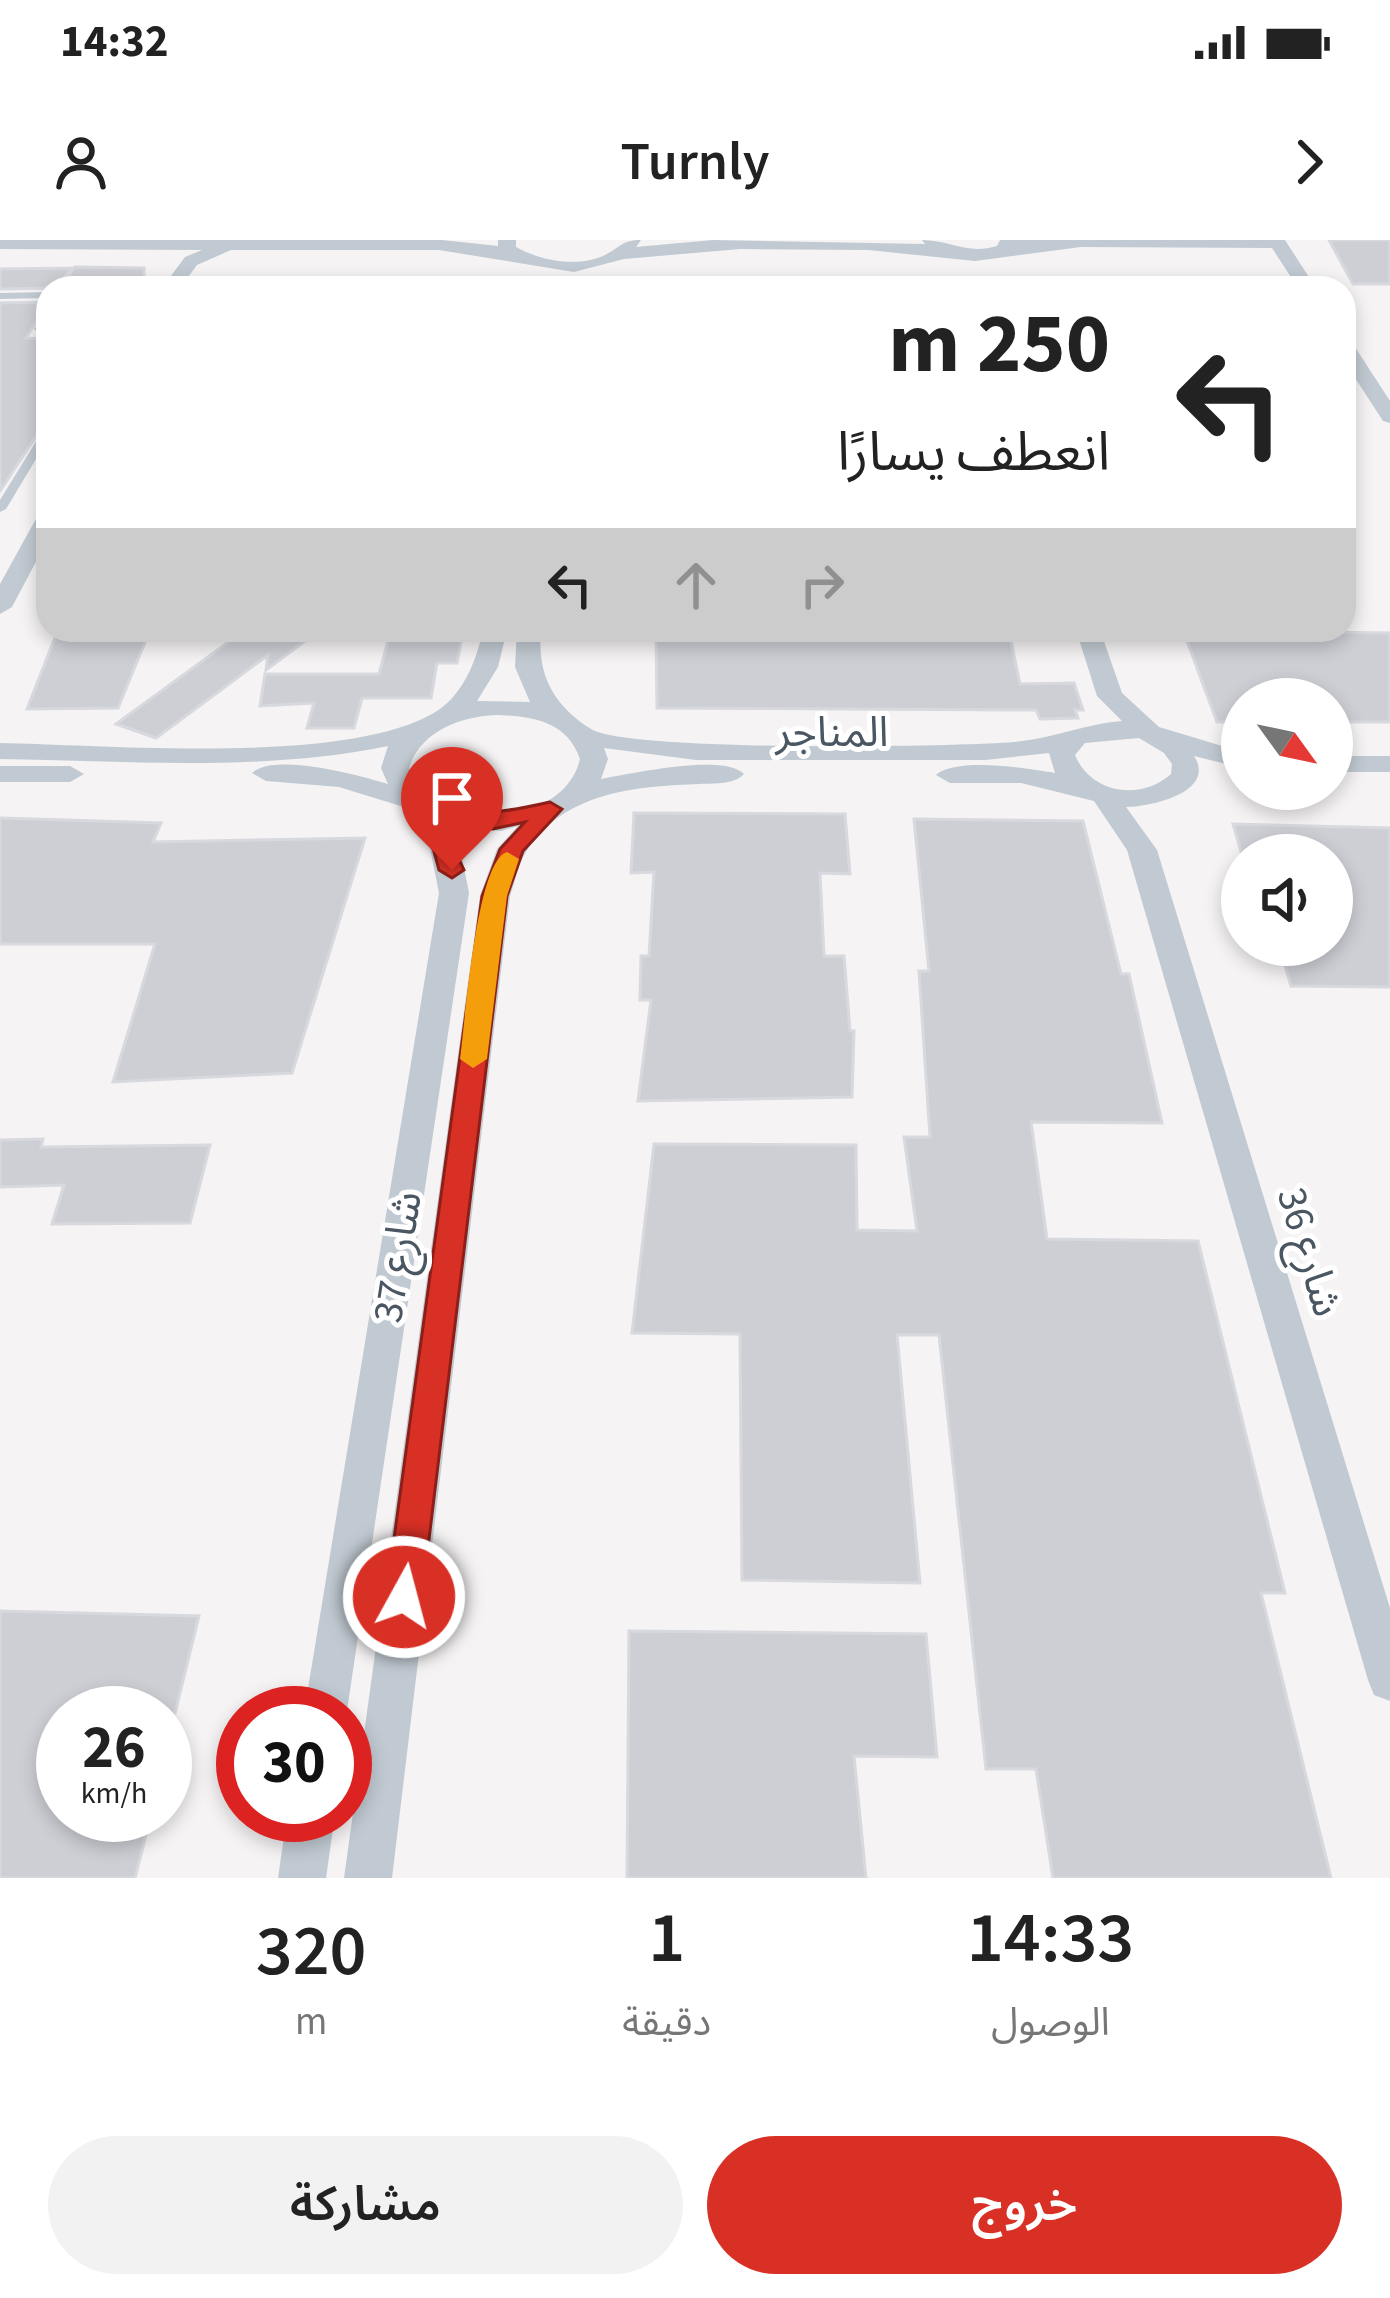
<!DOCTYPE html>
<html lang="ar">
<meta charset="utf-8">
<style>
:root{--surface:#fff;--page:#f2f2f2;--text:#222;--muted:#767676;--accent:#d93025}
body{margin:0;font-family:"Source Sans 3","Noto Sans Arabic",sans-serif;background:var(--page);color:var(--text);direction:rtl;height:100vh;display:flex;flex-direction:column;font-size:45px;white-space:nowrap}
*{box-sizing:border-box;margin:0}
p{font-size:39px;color:var(--muted)}
.icon{flex:none;width:66px;height:66px;fill:none;stroke:currentColor;stroke-width:2;stroke-linecap:round;stroke-linejoin:round}
.map{position:relative;height:1638px;overflow:hidden;direction:ltr}
.panel{display:flex;flex-direction:column;background:var(--surface);flex:1}
.panel>*{flex:none}
.guide{position:absolute;left:36px;top:36px;width:1320px;height:366px;border-radius:36px;box-shadow:0 6px 18px #0003;direction:rtl;background:#fff;color:var(--text);overflow:hidden}
.needle{width:78px;rotate:123deg}
.tools{position:absolute;left:1221px;top:438px;display:grid;gap:24px}
.tools a{display:grid;place-items:center;width:132px;height:132px;border-radius:50%;background:var(--surface);box-shadow:0 6px 18px #0003;font-size:60px}
.speed{position:absolute;left:36px;top:1446px;display:flex;gap:24px;font-size:60px;font-weight:700;text-align:center}
.speed>*{display:grid;place-content:center;width:156px;height:156px;border-radius:50%;background:var(--surface);box-shadow:0 6px 18px #0003;line-height:1}
.speed small{font-size:30px;font-weight:400}
.speed .limit{border:18px solid #d22;background:#fff;color:#111}
.pin{position:absolute;display:grid;place-items:center;width:102px;height:102px;color:#fff;margin:-123px -51px;border-radius:50% 50% 50% 0;rotate:-45deg;box-shadow:0 0 12px #0007}
.pin .icon{rotate:45deg}
.me{position:absolute;width:132px;margin:-66px;rotate:7deg;stroke-linejoin:round;filter:drop-shadow(0 0 9px #0008)}
.turn{display:flex;align-items:center;gap:42px;height:252px;padding:0 48px;font-size:54px}
.turn .icon{width:156px;height:156px;stroke-width:2.5}
.turn b{display:block;font-size:84px;line-height:102px}
.lanes{display:flex;align-items:center;height:114px;padding:0 48px;background:#0003;justify-content:center;gap:60px;direction:ltr}
.lanes .off{opacity:.35}
.eta{display:flex;justify-content:space-evenly;align-items:center;height:204px;text-align:center}
.eta b{font-size:72px;font-weight:600;line-height:84px}
.action{display:flex;gap:24px;margin-top:auto;padding:24px 48px}
.action a{flex:1;height:138px;border-radius:72px;background:var(--accent);color:#fff;font-size:48px;font-weight:600;line-height:138px;text-align:center}
.action a+a{background:var(--page);color:var(--text)}
.status{display:flex;justify-content:space-between;align-items:center;height:84px;padding:0 60px;background:var(--surface);direction:ltr}
.status svg{height:33px;fill:currentColor}
header{display:flex;justify-content:space-between;align-items:center;height:156px;padding:0 48px;background:var(--surface);font-size:54px;font-weight:600}
.map>svg:first-child{display:block}
</style>
<div class="status"><b>14:32</b><svg viewBox="0 0 49 12"><path d="M0 12V9h3v3zM5 12V6h3v6zM10 12V3h3v9zM15 12V0h3v12zM26 1h20v11H26zM47 4h2v5h-2z"/></svg></div>
<header><svg class="icon" aria-label="forward" viewBox="0 0 24 24"><path d="M9 5l7 7-7 7"/></svg>Turnly<svg class="icon" aria-label="person" viewBox="0 0 24 24"><circle cx="12" cy="8" r="4"/><path d="M4 21q1-7 8-7t8 7"/></svg></header>
<div class="map">
<svg width="1390" height="1638" viewBox="0 0 1390 1638">
<rect width="100%" height="100%" fill="#f5f3f3"/>
<!-- building -->
<path fill="#cdcfd5" stroke="#d7d9de" stroke-width="3" d="M1329,0H1390V44H1353Z
M75,27L144,28V48H59Z
M71,28L58,48L0,49V29Z
M48,62L26,98L48,99V178L0,251V63Z
M79,390H150L118,468L27,469L56,395H77Z
M245,390H320L266,430L268,415L156,498L116,484Z
M391,390H463L457,423H437L431,458H362L354,488H307L314,463L260,466L265,434H379Z
M656,390L1010,396L1020,444L1074,443L1083,470H1075L1078,478L1040,479L1036,470L657,468Z
M1183,390L1390,393V482H1332V459H1242V482H1217Z
M634,573L845,574L850,634L820,633L824,716H844L850,791H854L852,857L638,861L651,760H640L641,716H649L654,632L631,633Z
M0,578L161,583L153,602L365,598L292,833L113,842L155,704H0Z
M914,579L1083,581L1121,734H1129L1162,883L1031,882L1047,999L1198,1001L1285,1353H1261L1331,1638H1053L1036,1529H986L939,1095H897L920,1343L742,1340L740,1094L632,1093L654,904L856,905L857,990L917,991L904,897H930L919,731H929Z
M1233,584L1390,588V747L1291,746L1279,705H1332V615H1242Z
M43,899L41,907L210,905L190,983L52,984L64,945L0,947V900Z
M0,1371L199,1376L175,1473H63V1575H151L135,1638H0Z
M629,1391L926,1394L937,1517L854,1516L866,1638H627Z"/>
<g fill="none" stroke-linecap="round" stroke-linejoin="round">
<!-- service -->
<path fill="#c1cad2" fill-rule="evenodd" d="M48,52V58L0,59V53Z
M48,72V82L45,87L48,88V94L36,91L34,89L45,73Z
M48,187V199L6,269L0,272V260L43,190Z"/>
<!-- minor -->
<path fill="#c1cad2" fill-rule="evenodd" d="M0,0H442L498,6V0H516V7C541,21 578,28 605,15C621,7 622,0 641,0L636,7L713,0L925,4L922,0C950,0 967,15 997,6L1000,0H1285L1316,48H1298L1272,8L1081,7L975,21L868,10L740,9L624,19L574,32L439,10H231L197,25L180,48H162L185,17L202,10L0,9Z
M1344,99L1351,101L1390,161V183L1383,181L1344,121Z
M48,270V299L12,367L0,374V344L37,277Z
M483,390H507L498,427L477,461L530,462L515,427L517,390H541C537,435 553,465 591,489C628,512 956,507 1014,502C1052,499 1084,484 1122,481L1097,456L1076,390H1100L1122,453L1159,487L1242,512V528L1194,516C1217,552 1151,567 1126,567L1157,610L1390,1368V1461L1374,1455L1368,1440L1127,610L1094,561L1021,543H950L936,535C956,517 1028,528 1055,533L1049,513L985,520H696L604,508L608,519L601,539C631,534 723,513 744,534C733,545 716,543 700,544C637,546 563,552 526,612C518,624 515,642 510,656L392,1638H344L480,656L497,609L518,586L501,591L445,585L460,608L469,653L345,1484V1473H304L439,653L430,608L407,568L339,547L266,541L252,533C274,512 359,535 388,544L381,528L388,506C261,532 129,521 0,519V503C109,505 341,525 432,474C462,458 476,422 483,390ZM495,475C532,476 567,481 580,519C563,591 436,591 409,528C420,492 459,477 495,475ZM1139,498L1164,513L1172,524L1171,534C1141,561 1091,554 1075,515L1085,503Z
M1332,516H1390V532H1332Z
M0,526H70L84,534L70,542H0Z
M287,1575H335L326,1638H278Z"/>
</g>
<!-- route -->
<path fill="#d93025" stroke="#8d1f18" stroke-width="3" d="M422,561C479,576 493,575 550,562L562,569L523,611L507,656L422,1357L416,1369L404,1373L391,1369L386,1357L482,656L500,609L525,582L493,589L442,583L464,630L452,638L439,630L433,608L410,568Z"/>
<!-- slow -->
<path fill="#f59e0b" d="M507,612L519,619L507,656L487,819L473,828L460,819C465,784 476,621 507,612Z"/>
<g text-anchor="middle" dominant-baseline="central" stroke-width="10" stroke-linejoin="round" paint-order="stroke">
<!-- street labels -->
<g font-size="42" fill="#4a5661" stroke="#fff">
<text x="832" y="493">المناجر</text>
<text transform="translate(1309 1012) rotate(73)">شارع 36</text>
<text transform="translate(398 1017) rotate(-81)">شارع 37</text>
</g>
</g>
</svg>
<div class="tools">
<a><svg class="needle" viewBox="-14 -14 28 28"><path d="M0-13l5 13h-10z" fill="#e53935"/><path d="M0 13l5-13h-10z" fill="#767676"/></svg></a>
<a><svg class="icon" aria-label="sound" viewBox="0 0 24 24"><path d="M4 9h4l5-4v14l-5-4H4zM17 9q2 3 0 6"/></svg></a>
</div>
<div class="speed"><div>26<small>km/h</small></div><div class="limit">30</div></div>
<div class="pin" style="left:452px;top:630px;background:#d93025"><svg class="icon" aria-label="arrive" viewBox="0 0 24 24"><path d="M6 21V4h12l-3 4 3 4H6"/></svg></div>
<svg class="me" style="left:404px;top:1357px" viewBox="-20 -20 40 40"><circle r="17" fill="#d93025" stroke="#fff" stroke-width="3"/><path d="M0-11L8 9 0 5-8 9z" fill="#fff"/></svg>
<div class="guide">
<div class="turn"><svg class="icon" aria-label="left" viewBox="0 0 24 24"><path d="M17 20v-9H6M10 6l-5 5 5 5"/></svg><div><b>250 m</b>انعطف يسارًا</div></div>
<div class="lanes"><svg class="icon" aria-label="left" viewBox="0 0 24 24"><path d="M17 20v-9H6M10 6l-5 5 5 5"/></svg><svg class="icon off" aria-label="ahead" viewBox="0 0 24 24"><path d="M12 20V5M6 11l6-6 6 6"/></svg><svg class="icon off" aria-label="right" viewBox="0 0 24 24"><path d="M7 20v-9h11M14 6l5 5-5 5"/></svg></div>
</div>
</div>
<section class="panel">
<div class="eta">
<div><b>14:33</b><p>الوصول</p></div>
<div><b>1</b><p>دقيقة</p></div>
<div><b>320</b><p>m</p></div>
</div>
<div class="action"><a>خروج</a><a>مشاركة</a></div>
</section>
